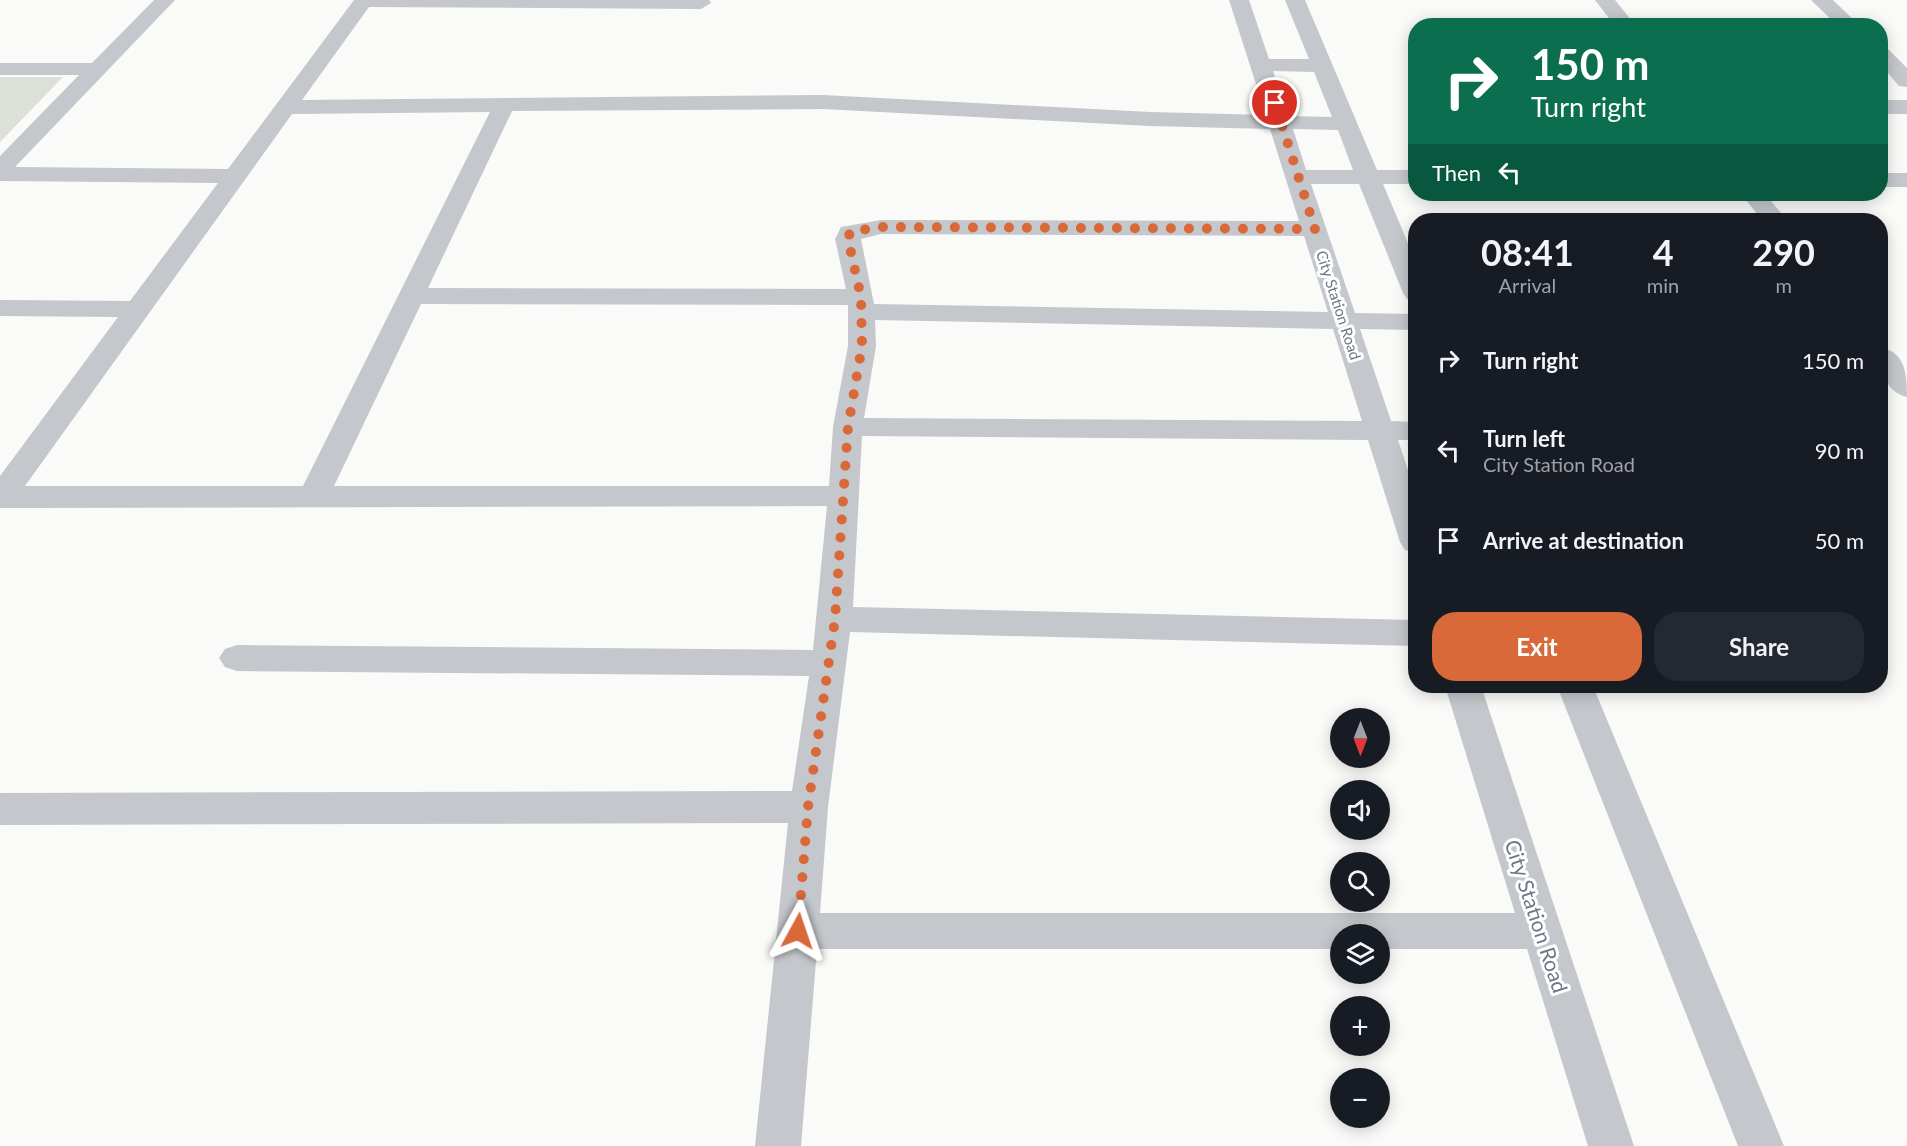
<!DOCTYPE html>
<meta charset="utf-8">
<style>
:root{--surface:#171b24;--page:#242831;--text:#f1f3f6;--muted:#9ea1a6;--accent:#d96939}
body{margin:0;font-family:Lato,sans-serif;background:var(--page);color:var(--text);height:100vh;display:flex;flex-direction:column;font-size:22px;white-space:nowrap}
*{box-sizing:border-box;margin:0}
p{font-size:20px;color:var(--muted)}
.icon{flex:none;width:33px;height:33px;fill:none;stroke:currentColor;stroke-width:2;stroke-linecap:round;stroke-linejoin:round}
.map{position:relative;flex:1;overflow:hidden}
.panel{position:absolute;left:1408px;top:213px;width:480px;height:480px;display:flex;flex-direction:column;background:var(--surface);border-radius:24px;box-shadow:0 3px 15px #0003}
.panel>*{flex:none}
.guide{position:absolute;left:1408px;top:18px;width:480px;height:183px;border-radius:24px;box-shadow:0 3px 15px #0003;background:#0b6e4f;color:#fff;overflow:hidden}
.needle{width:39px;rotate:180deg}
.buttons{position:absolute;left:1330px;top:708px;display:grid;gap:12px}
.buttons a{display:grid;place-items:center;width:60px;height:60px;border-radius:50%;background:var(--surface);box-shadow:0 3px 15px #0003;font-size:30px}
.pin{position:absolute;display:grid;place-items:center;width:51px;height:51px;color:#fff;margin:-26px;border:3px solid #fff;border-radius:50%;box-shadow:0 2px 6px #0007}
.me{position:absolute;width:66px;margin:-33px;rotate:5deg;stroke-linejoin:round;filter:drop-shadow(0 0 4px #0008)}
.turn{display:flex;align-items:center;gap:21px;height:126px;padding:0 24px;font-size:27px}
.turn .icon{width:78px;height:78px;stroke-width:2.5}
.turn b{display:block;font-size:42px;line-height:51px}
.then{display:flex;align-items:center;height:57px;padding:0 24px;background:#0003;gap:12px;font-size:22px}
.eta{display:flex;justify-content:space-evenly;align-items:center;height:102px;text-align:center}
.eta b{font-size:36px;font-weight:700;line-height:42px}
.primary-button{display:flex;gap:12px;margin-top:auto;padding:12px 24px}
.primary-button a{flex:1;height:69px;border-radius:24px;background:var(--accent);color:#fff;font-size:24px;font-weight:700;line-height:69px;text-align:center}
.primary-button a+a{background:var(--page);color:var(--text)}
ul{padding:0;list-style:none}
li{display:flex;align-items:center;gap:18px;height:90px;padding:0 24px}
li div{flex:1}
li b{display:block;font-size:22px}
li em{font-style:normal}
.map>svg:first-child{display:block}
</style>
<div class="map">
<svg width="1907" height="1146" viewBox="0 0 1907 1146">
<rect width="100%" height="100%" fill="#fafaf8"/>
<!-- green -->
<path fill="#dbe0d9" d="M0,77H63L0,142Z"/>
<g fill="none" stroke-linecap="round" stroke-linejoin="round">
<!-- minor -->
<path fill="#c4c7cb" fill-rule="evenodd" d="M154,0H175L15,167L228,169L354,0H709L711,3L701,9L369,7L302,100L823,95L1150,112L1266,115L1229,0H1249L1269,59H1309L1285,0H1305L1377,170H1416V184H1383L1416,262V301L1407,299L1403,293L1359,184H1311L1355,313L1416,314V330L1360,329L1391,421L1416,422V440H1398L1416,494V553L1405,550L1400,542L1368,440L862,436L853,607L1416,620V646L850,632L828,807L820,913H1515L1445,686H1481L1634,1146H1588L1527,949H1380V934H1341V949H817L801,1146H755L788,823L0,825V793L792,791L809,676L237,671L225,667L219,658L225,649L237,645L813,650L827,506L0,508V476L118,317L0,316V300L130,301L218,183L0,181V156L79,75H0V63H92ZM1273,71L1314,72L1332,117L1288,116ZM823,109L1150,126L1270,129L1299,221L881,220L841,227L835,239L846,289L428,288L512,111ZM490,112L303,486H25L292,114ZM1293,129L1338,130L1353,170H1306ZM881,234L1304,236L1328,312L874,304L861,239ZM421,304L848,305V346L833,427L829,486H334ZM875,320L1333,329L1362,421L864,418L876,346Z
M1595,0H1615L1636,26H1615Z
M1811,0H1833L1860,26H1838Z
M1881,47L1888,49L1907,68V87L1899,86L1881,65Z
M1881,100H1907V114H1881Z
M1881,173H1907V187H1881Z
M1741,194H1765L1787,220H1762Z
M1881,347C1906,353 1907,375 1907,397C1883,391 1881,368 1881,347Z
M1557,686H1593L1784,1146H1738Z"/>
</g>
<g fill="none" stroke-linecap="round" stroke-linejoin="round">
<!-- route -->
<path stroke="#d96939" stroke-width="10" stroke-dasharray="0 18" d="M798,931L808,807L835,619L848,427L862,346L861,297L848,239L850,232L881,227L1315,229L1275,103"/>
</g>
<g text-anchor="middle" dominant-baseline="central" stroke-width="6" stroke-linejoin="round" paint-order="stroke">
<!-- far-street labels -->
<g font-size="15" fill="#6b7887" stroke="#fff">
<text transform="translate(1339 305) rotate(72)">City Station Road</text>
</g>
<!-- near-street labels -->
<g font-size="21" fill="#6b7887" stroke="#fff">
<text transform="translate(1537 916) rotate(72)">City Station Road</text>
</g>
</g>
</svg>
<div class="buttons">
<a><svg class="needle" viewBox="-14 -14 28 28"><path d="M0-13l5 13h-10z" fill="#e53935"/><path d="M0 13l5-13h-10z" fill="#9ea1a6"/></svg></a>
<a><svg class="icon" aria-label="sound" viewBox="0 0 24 24"><path d="M4 9h4l5-4v14l-5-4H4zM17 9q2 3 0 6"/></svg></a>
<a><svg class="icon" aria-label="search" viewBox="0 0 24 24"><circle cx="10" cy="10" r="6"/><path d="M15 15l6 6"/></svg></a>
<a><svg class="icon" aria-label="layers" viewBox="0 0 24 24"><path d="M12 4l9 5-9 5-9-5zM3 14l9 5 9-5"/></svg></a>
<a>+</a>
<a>−</a>
</div>
<div class="pin" style="left:1275px;top:103px;background:#d93025"><svg class="icon" aria-label="arrive" viewBox="0 0 24 24"><path d="M6 21V4h12l-3 4 3 4H6"/></svg></div>
<svg class="me" style="left:798px;top:931px" viewBox="-20 -20 40 40"><path d="M0-17L14 15 0 8-14 15z" fill="#d96939" stroke="#fff" stroke-width="4"/></svg>
<div class="guide">
<div class="turn"><svg class="icon" aria-label="right" viewBox="0 0 24 24"><path d="M7 20v-9h11M14 6l5 5-5 5"/></svg><div><b>150 m</b>Turn right</div></div>
<div class="then">Then<svg class="icon" aria-label="left" viewBox="0 0 24 24"><path d="M17 20v-9H6M10 6l-5 5 5 5"/></svg></div>
</div>
<section class="panel">
<div class="eta">
<div><b>08:41</b><p>Arrival</p></div>
<div><b>4</b><p>min</p></div>
<div><b>290</b><p>m</p></div>
</div>
<ul>
<li><svg class="icon" aria-label="right" viewBox="0 0 24 24"><path d="M7 20v-9h11M14 6l5 5-5 5"/></svg><div><b>Turn right</b></div><em>150 m</em></li>
<li><svg class="icon" aria-label="left" viewBox="0 0 24 24"><path d="M17 20v-9H6M10 6l-5 5 5 5"/></svg><div><b>Turn left</b><p>City Station Road</p></div><em>90 m</em></li>
<li><svg class="icon" aria-label="arrive" viewBox="0 0 24 24"><path d="M6 21V4h12l-3 4 3 4H6"/></svg><div><b>Arrive at destination</b></div><em>50 m</em></li>
</ul>
<div class="primary-button"><a>Exit</a><a>Share</a></div>
</section>
</div>
